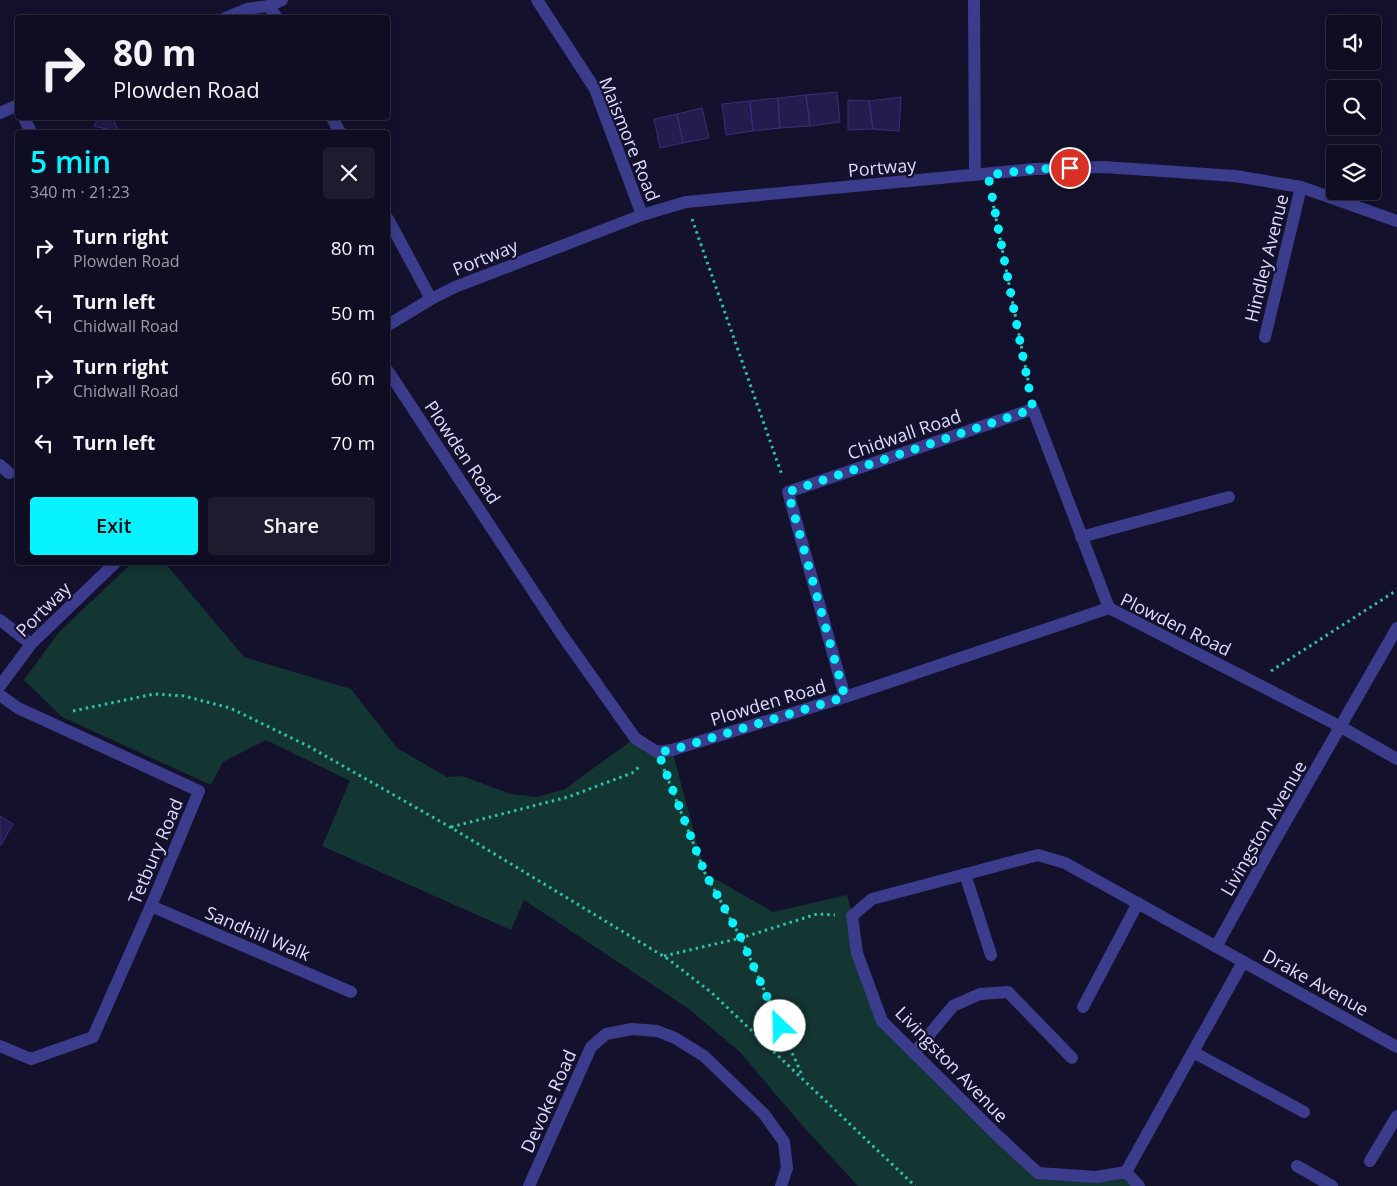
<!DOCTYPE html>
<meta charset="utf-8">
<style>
:root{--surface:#0f0d21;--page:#1d1b2e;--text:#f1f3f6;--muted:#9b9ca5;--line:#2f2d3f;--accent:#07f3ff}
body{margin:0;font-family:"Open Sans",sans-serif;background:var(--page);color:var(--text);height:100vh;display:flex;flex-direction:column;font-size:19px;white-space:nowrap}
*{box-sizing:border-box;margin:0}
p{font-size:16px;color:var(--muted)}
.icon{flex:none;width:28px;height:28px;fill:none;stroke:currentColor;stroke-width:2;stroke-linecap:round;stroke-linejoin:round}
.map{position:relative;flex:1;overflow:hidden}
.drawer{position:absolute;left:15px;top:130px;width:375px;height:435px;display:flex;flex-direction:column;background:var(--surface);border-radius:5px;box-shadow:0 2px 12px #0003,0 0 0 1px var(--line)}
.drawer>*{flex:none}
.top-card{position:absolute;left:15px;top:15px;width:375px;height:105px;border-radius:5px;box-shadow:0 2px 12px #0003,0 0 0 1px var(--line);background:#0f0d21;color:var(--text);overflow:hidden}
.controls{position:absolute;left:1326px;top:15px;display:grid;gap:10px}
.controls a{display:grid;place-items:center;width:55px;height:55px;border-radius:5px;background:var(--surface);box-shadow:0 2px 12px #0003,0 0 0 1px var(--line);font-size:25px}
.pin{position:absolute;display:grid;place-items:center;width:42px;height:42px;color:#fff;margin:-21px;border:2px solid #fff;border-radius:50%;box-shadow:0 1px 5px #0007}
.me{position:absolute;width:55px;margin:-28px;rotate:336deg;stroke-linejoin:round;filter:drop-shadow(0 0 4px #0008)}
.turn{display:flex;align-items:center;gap:18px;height:105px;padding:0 15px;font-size:22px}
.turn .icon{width:65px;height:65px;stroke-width:2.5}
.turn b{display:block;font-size:35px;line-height:42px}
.round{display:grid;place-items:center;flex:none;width:52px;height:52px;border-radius:5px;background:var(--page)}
.head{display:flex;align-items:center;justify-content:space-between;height:85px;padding:0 15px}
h1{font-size:30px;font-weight:600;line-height:38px;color:var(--accent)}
.button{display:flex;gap:10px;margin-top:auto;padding:10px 15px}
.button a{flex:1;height:58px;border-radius:5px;background:var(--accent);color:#111;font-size:20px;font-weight:600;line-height:58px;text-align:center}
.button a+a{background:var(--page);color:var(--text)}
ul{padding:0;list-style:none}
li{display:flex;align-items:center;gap:15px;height:65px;padding:0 15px}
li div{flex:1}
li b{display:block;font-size:19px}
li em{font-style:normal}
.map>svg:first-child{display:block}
</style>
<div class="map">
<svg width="1397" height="1186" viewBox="0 0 1397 1186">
<rect width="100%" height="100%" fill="#14112c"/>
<!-- green -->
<path fill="#133633" d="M132,563H165L244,657L351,689L397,748L447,777L462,776L511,794L537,797L565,789L635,738L672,750L705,873L773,912L847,895L882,1021L1038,1173L1126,1172L1139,1186H858L800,1123L740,1052L689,1009L524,900L511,930L322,846L350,781L266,740L223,762L211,785L62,717L24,680L59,632Z"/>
<!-- building -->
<path fill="#231c4d" stroke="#392e7a" d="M837,92L840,122L810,126L806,95Z
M806,95L810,126L780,128L778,98Z
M901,97L899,131L873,129L869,101Z
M778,98L780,128L753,131L750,101Z
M848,100L869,101L873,129L848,130Z
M750,101L753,131L726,135L722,104Z
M702,108L709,138L683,143L677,114Z
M677,114L683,143L660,148L654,119Z
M98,118H113L119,132L94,126Z
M0,816L13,824L1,845L0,844Z"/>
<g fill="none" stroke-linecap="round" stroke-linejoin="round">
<!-- path -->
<path stroke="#2ec1b0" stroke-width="3" stroke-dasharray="2.5 4" stroke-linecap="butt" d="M991,193L1030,390
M692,219L782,475
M1271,671L1394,592L1397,593
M73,711L154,694L184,696L230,708L308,746L450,827L668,959L712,993L915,1186
M664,769L705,873L741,938L802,1075
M451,827L568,797L632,773L641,765
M664,956L741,938L817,914L835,915"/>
<!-- service -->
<path stroke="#3b3c8c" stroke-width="12" d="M1081,537L1229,497
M965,874L991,955
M1083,1007L1138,903
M1193,1052L1304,1112
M914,1053L953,1006L980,994L1008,992L1072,1058
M1370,1161L1397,1116
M1297,1166L1332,1186"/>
<!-- pedestrian -->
<path stroke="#3b3c8c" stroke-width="12" d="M269,6L282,0"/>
<!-- minor -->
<path stroke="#3b3c8c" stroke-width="12" d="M537,0L595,89L642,215
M974,0L975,175
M225,18L247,9L269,6L277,18
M0,113L18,105
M24,118L31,132
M332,118L340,132
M388,219L431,299
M1265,337L1301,187
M388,371L560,632L635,738L657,752L672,750L845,697L1109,608L1341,727L1397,759
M0,465L9,473
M0,620L31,644
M0,695L18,708L199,791L151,906L93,1037L31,1059L0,1046
M845,697L788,492L1033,409L1109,608
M151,906L351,992
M1216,947L1271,847L1397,628
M1243,962L1126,1172L1096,1177L1038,1173L997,1135L882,1021L857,953L852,916L872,899L1038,855L1065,863L1397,1047
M1126,1172L1139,1186
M529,1186L591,1047L606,1034L632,1029L657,1031L675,1038L704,1056L764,1114L784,1142L787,1168L781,1186"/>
<!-- tertiary -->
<path stroke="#3b3c8c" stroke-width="12" d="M388,325L431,299L455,287L642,215L686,202L1035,169L1104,167L1235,176L1301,187L1397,221
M0,686L31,644L116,562"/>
</g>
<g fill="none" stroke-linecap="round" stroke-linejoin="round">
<!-- route -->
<path stroke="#07f3ff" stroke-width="9" stroke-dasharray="0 16.2" d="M780,1026L741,938L705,873L658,752L672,750L845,697L788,492L1033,409L988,175L1035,169L1070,168"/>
</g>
<g text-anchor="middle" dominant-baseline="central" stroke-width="4.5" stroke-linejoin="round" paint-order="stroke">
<!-- street labels -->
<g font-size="18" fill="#dddbff" stroke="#14112c">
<text transform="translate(630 139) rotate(68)">Maismore Road</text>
<text transform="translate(882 167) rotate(-5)">Portway</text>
<text transform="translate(485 257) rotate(-22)">Portway</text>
<text transform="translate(1266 258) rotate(-76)">Hindley Avenue</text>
<text transform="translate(904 434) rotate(-19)">Chidwall Road</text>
<text transform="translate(463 452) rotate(56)">Plowden Road</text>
<text transform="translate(43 609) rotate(-45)">Portway</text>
<text transform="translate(1176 624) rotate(26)">Plowden Road</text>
<text transform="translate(768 702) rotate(-17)">Plowden Road</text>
<text transform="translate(1263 828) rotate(-60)">Livingston Avenue</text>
<text transform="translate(155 851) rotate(-67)">Tetbury Road</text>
<text transform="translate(258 933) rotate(23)">Sandhill Walk</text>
<text transform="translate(1316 982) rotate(29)">Drake Avenue</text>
<text transform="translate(952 1064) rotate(46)">Livingston Avenue</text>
<text transform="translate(548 1101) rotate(-66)">Devoke Road</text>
</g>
</g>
</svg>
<div class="controls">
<a><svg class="icon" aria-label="sound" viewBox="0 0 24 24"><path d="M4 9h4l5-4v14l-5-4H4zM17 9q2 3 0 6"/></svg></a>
<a><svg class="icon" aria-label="search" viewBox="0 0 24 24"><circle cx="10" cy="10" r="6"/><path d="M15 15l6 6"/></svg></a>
<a><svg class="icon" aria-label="layers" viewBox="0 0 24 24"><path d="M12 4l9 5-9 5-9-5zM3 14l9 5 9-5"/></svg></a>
</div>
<div class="pin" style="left:1070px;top:168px;background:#d93025"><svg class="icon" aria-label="arrive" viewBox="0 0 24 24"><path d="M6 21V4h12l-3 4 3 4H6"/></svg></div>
<svg class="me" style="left:780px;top:1026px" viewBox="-20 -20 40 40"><circle r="19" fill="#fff"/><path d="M0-13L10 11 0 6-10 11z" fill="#07f3ff"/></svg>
<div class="top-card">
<div class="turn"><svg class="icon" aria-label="right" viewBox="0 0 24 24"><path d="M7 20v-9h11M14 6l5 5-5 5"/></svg><div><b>80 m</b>Plowden Road</div></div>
</div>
<section class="drawer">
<div class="head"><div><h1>5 min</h1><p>340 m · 21:23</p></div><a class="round"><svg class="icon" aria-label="close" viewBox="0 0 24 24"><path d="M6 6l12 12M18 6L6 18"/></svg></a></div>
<ul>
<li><svg class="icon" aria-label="right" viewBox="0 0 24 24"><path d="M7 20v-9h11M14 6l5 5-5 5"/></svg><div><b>Turn right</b><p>Plowden Road</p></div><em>80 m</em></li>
<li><svg class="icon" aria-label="left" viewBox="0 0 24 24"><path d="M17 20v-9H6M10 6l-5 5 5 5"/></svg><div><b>Turn left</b><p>Chidwall Road</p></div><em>50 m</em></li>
<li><svg class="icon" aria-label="right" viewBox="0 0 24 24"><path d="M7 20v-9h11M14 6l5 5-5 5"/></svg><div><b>Turn right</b><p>Chidwall Road</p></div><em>60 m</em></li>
<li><svg class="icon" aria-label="left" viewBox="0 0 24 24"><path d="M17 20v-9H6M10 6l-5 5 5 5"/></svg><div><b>Turn left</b></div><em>70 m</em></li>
</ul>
<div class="button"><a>Exit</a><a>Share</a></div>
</section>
</div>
